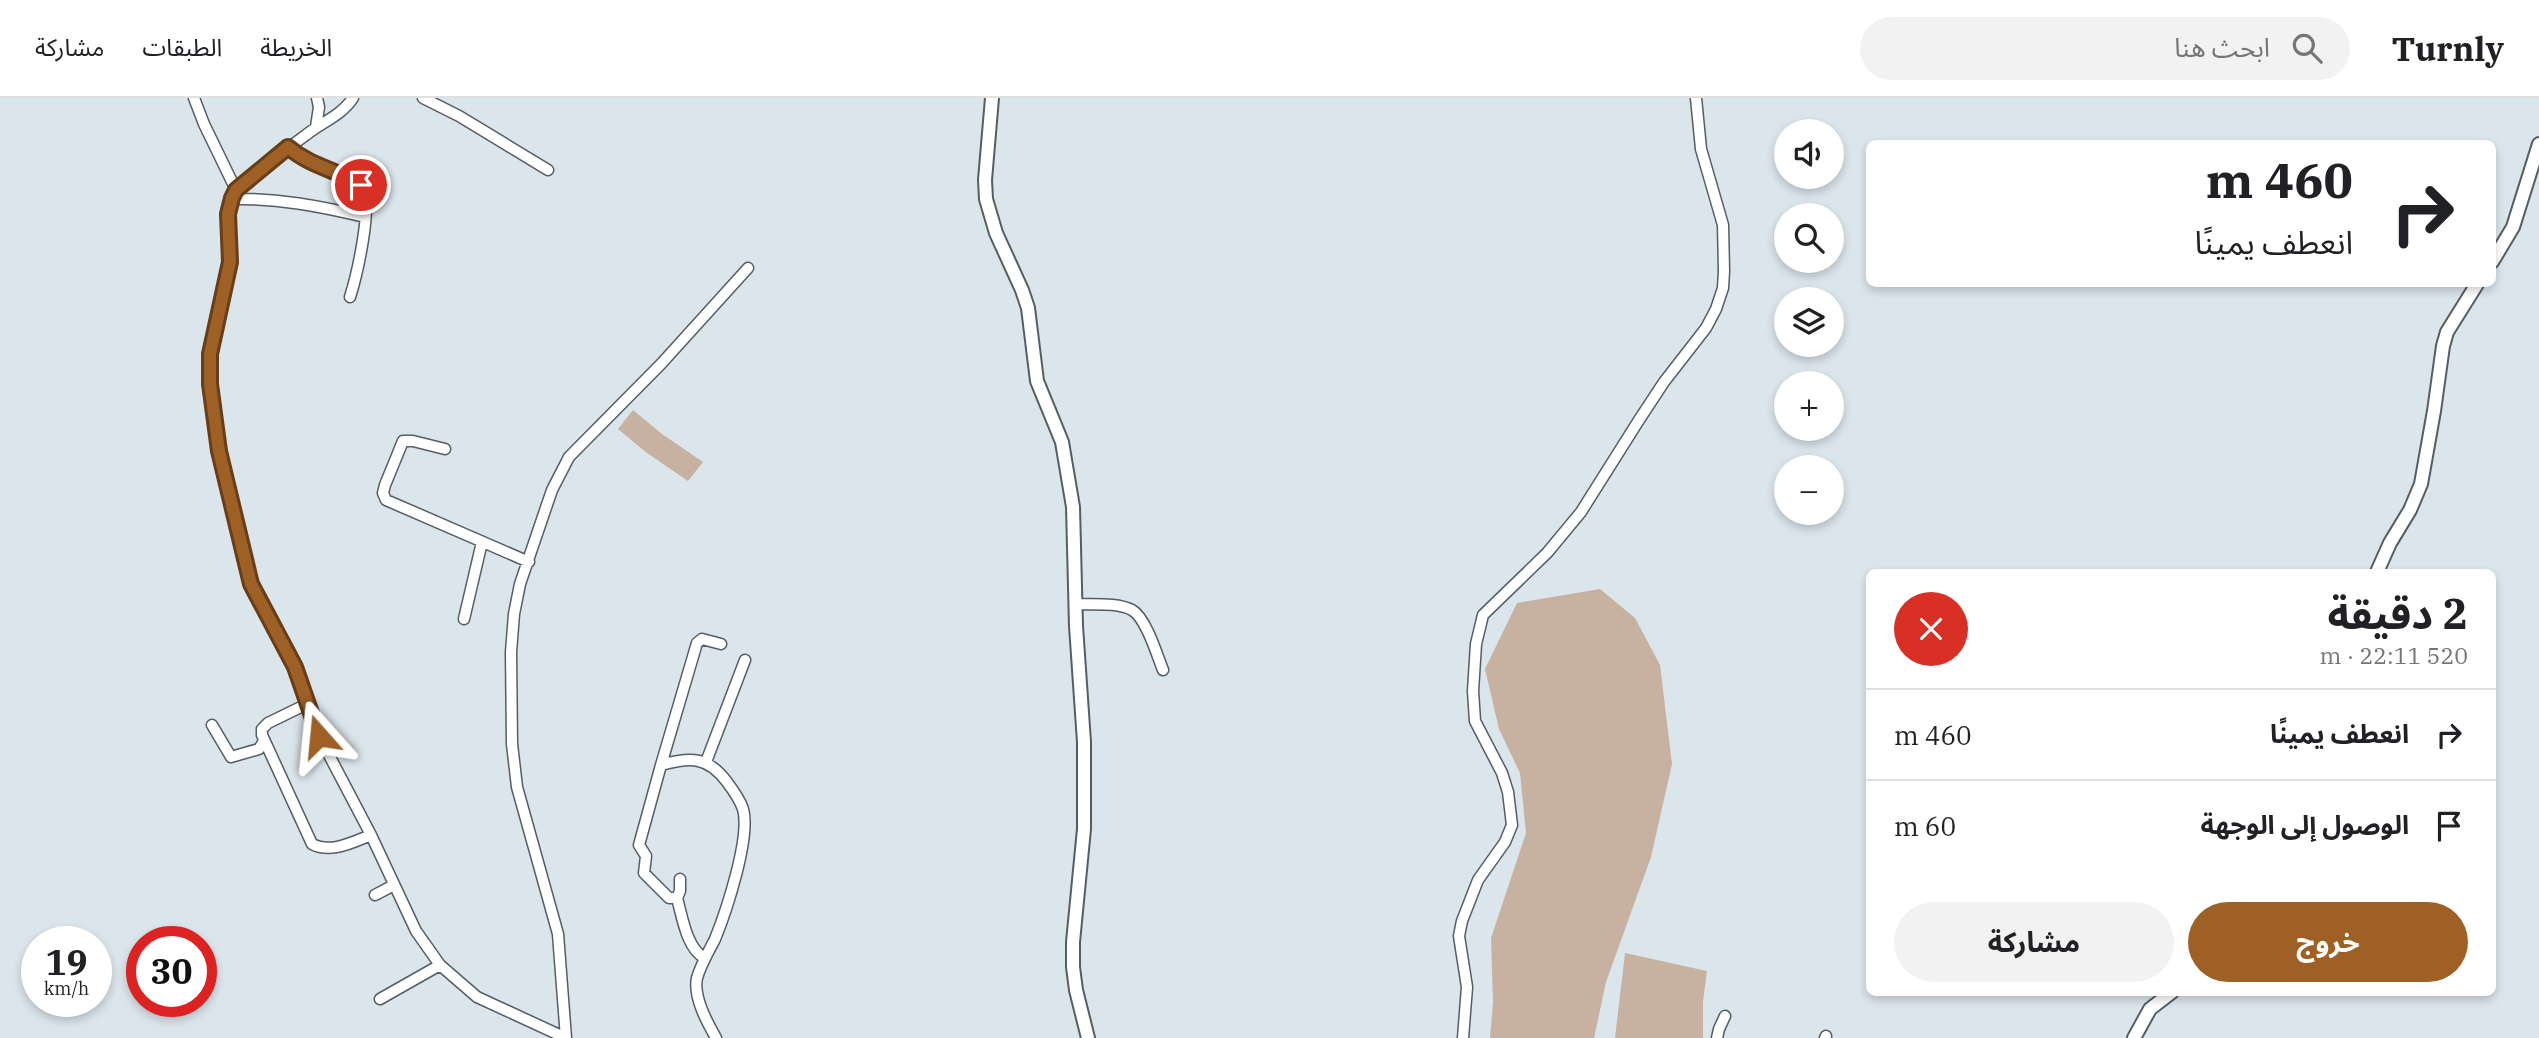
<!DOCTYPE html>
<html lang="ar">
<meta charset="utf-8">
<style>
:root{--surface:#fff;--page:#f2f2f2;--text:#202124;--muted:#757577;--line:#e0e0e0;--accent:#9e6025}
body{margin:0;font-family:"IBM Plex Serif","Noto Sans Arabic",serif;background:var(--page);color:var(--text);direction:rtl;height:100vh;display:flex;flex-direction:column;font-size:26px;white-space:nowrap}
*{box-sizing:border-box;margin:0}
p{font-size:23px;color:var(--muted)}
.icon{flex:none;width:38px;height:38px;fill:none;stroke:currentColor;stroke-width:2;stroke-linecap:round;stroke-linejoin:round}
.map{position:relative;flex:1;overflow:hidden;direction:ltr}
.panel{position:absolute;left:1866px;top:471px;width:630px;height:427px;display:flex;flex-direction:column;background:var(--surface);border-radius:10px;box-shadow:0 4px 10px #0003;direction:rtl}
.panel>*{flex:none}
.banner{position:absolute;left:1866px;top:42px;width:630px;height:147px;border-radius:10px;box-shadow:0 4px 10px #0003;direction:rtl;background:#fff;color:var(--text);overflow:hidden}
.tools{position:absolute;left:1774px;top:21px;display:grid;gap:14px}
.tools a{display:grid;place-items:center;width:70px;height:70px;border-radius:50%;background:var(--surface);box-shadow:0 4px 10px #0003;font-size:35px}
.speed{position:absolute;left:21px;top:828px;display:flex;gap:14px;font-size:35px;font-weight:700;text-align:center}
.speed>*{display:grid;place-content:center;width:91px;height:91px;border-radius:50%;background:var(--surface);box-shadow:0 4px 10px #0003;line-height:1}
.speed small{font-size:18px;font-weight:400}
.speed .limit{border:10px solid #d22;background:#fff;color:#111}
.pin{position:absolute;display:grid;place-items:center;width:60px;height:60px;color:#fff;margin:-30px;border:4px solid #fff;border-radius:50%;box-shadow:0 2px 7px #0007}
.me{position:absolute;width:77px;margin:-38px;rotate:342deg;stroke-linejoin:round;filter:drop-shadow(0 0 5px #0008)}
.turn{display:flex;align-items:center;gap:24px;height:147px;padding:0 28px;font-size:32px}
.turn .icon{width:91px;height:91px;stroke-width:2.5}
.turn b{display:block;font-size:49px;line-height:60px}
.round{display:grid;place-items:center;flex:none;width:74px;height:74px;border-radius:37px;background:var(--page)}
.headline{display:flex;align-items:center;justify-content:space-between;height:119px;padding:0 28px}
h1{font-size:42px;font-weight:700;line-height:52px}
.action{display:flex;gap:14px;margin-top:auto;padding:14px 28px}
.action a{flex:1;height:80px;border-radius:42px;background:var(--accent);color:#fff;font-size:28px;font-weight:700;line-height:80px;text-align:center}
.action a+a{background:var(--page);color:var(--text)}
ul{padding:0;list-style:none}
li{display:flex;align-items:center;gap:21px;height:91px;padding:0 28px;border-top:2px solid var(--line)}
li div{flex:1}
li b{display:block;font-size:26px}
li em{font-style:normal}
header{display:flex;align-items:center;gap:42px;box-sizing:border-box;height:98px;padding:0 35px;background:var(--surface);border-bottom:2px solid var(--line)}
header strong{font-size:33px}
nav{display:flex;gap:38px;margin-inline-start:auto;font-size:24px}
.search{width:490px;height:63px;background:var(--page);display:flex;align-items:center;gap:18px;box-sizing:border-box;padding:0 24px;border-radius:38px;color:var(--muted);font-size:26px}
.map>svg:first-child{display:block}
</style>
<header>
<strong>Turnly</strong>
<div class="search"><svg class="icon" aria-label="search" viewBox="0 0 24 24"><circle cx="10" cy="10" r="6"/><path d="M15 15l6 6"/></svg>ابحث هنا</div>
<nav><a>الخريطة</a><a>الطبقات</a><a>مشاركة</a></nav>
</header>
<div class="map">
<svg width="2539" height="940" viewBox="0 0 2539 940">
<rect width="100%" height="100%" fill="#dbe5ec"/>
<!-- green -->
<path fill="#c7b1a0" d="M633,312L662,336L703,364L688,383L647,355L618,331Z
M1600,491L1635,520L1660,567L1672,666L1651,759L1606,884L1594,940H1490L1493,905L1491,840L1526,735L1520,675L1499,631L1485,571L1517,505Z
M1625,855L1707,873L1703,903V940H1615Z"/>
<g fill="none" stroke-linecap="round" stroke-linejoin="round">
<!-- minor casing -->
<g stroke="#555e64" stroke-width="13">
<path id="minor" d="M194,0L204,26L236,92L228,116L230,164L210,256V286L219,353L251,486L295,569L319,638L371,737L416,833L440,867L477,899L566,940
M423,0L459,18L548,72
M316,29L319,9L317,0
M288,49C292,53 296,57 300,60C318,72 346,71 361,87C375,102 356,180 350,199
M236,92C259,73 282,54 306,37C322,24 341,18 353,0
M231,101C277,100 320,108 365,119
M445,351L413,343H403L385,387L383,395L386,402L529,464
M1075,506C1092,507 1117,504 1132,512C1146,520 1157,557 1163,572
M464,521L482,444
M309,605L268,625L262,631V637L312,746C331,756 353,744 371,737
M212,627L231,659L259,651L264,643
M706,664L745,562
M661,667L639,747L646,758L644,775L669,800H677C682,818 687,852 705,860
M375,797L394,787
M677,800L680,793V781
M380,901L440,867
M566,940L558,836L517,689L512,646L511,554L514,516L520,486L552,392L569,359L661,266L748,170
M716,940C707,924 693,899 697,880C701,866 709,853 715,841C726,814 751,739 743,711C740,702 733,692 727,684C708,658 690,659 661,667L697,545L702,541L721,546
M1463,940L1467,889L1459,838L1462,823L1478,782L1505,744L1512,727L1508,694L1502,675L1475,623L1473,593L1476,546L1483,517L1547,455L1581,414L1639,322L1664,284L1706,230L1716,211L1723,190L1724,173L1723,127L1701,51L1696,0
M1717,940L1719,931L1725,918
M1825,940L1826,938"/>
</g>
<!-- tertiary casing -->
<g stroke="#555e64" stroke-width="16">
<path id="tertiary" d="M992,0L985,82L986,101L996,135L1022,192L1028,210L1037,283L1062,344L1073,409L1076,528L1084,644V731L1073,844V869L1076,892L1088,940
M2492,164L2513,129L2539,46
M2377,474L2390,445L2410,412L2421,386L2434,313L2443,248L2447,234L2477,186
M2134,940L2150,911L2172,894"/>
</g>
<!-- minor -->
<use href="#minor" stroke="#fff" stroke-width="10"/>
<!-- tertiary -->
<use href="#tertiary" stroke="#fff" stroke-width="12"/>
</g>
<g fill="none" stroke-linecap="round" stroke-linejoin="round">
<!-- route casing -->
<g stroke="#673e18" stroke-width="18">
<path id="route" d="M319,638L295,569L251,486L219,353L210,286V256L230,164L228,116L232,100L236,92L288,49C310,68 337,72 361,87"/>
</g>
<!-- route -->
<use href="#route" stroke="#9e6025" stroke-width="12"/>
</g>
</svg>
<div class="tools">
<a><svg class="icon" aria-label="sound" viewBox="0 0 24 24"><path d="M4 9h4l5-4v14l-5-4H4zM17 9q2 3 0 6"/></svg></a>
<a><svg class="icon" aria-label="search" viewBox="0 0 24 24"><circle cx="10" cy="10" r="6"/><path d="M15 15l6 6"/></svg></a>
<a><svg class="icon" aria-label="layers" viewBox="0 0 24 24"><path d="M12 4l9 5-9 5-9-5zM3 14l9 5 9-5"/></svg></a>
<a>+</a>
<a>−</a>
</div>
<div class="speed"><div>19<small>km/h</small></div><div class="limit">30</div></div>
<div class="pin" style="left:361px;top:87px;background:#d93025"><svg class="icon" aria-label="arrive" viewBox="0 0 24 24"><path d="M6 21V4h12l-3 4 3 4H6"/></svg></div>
<svg class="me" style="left:319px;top:638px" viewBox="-20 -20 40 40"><path d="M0-17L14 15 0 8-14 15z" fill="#9e6025" stroke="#fff" stroke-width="4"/></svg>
<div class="banner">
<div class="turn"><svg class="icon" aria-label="right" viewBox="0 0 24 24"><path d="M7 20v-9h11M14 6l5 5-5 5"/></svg><div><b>460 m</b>انعطف يمينًا</div></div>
</div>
<section class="panel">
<div class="headline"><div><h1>2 دقيقة</h1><p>520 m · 22:11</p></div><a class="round" style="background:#d93025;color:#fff"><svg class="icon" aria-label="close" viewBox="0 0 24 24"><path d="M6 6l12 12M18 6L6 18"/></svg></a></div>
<ul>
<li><svg class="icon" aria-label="right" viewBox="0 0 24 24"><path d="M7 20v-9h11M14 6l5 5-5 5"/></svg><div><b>انعطف يمينًا</b></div><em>460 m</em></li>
<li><svg class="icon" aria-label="arrive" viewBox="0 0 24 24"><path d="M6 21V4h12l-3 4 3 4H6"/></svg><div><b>الوصول إلى الوجهة</b></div><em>60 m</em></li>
</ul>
<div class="action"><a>خروج</a><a>مشاركة</a></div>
</section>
</div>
